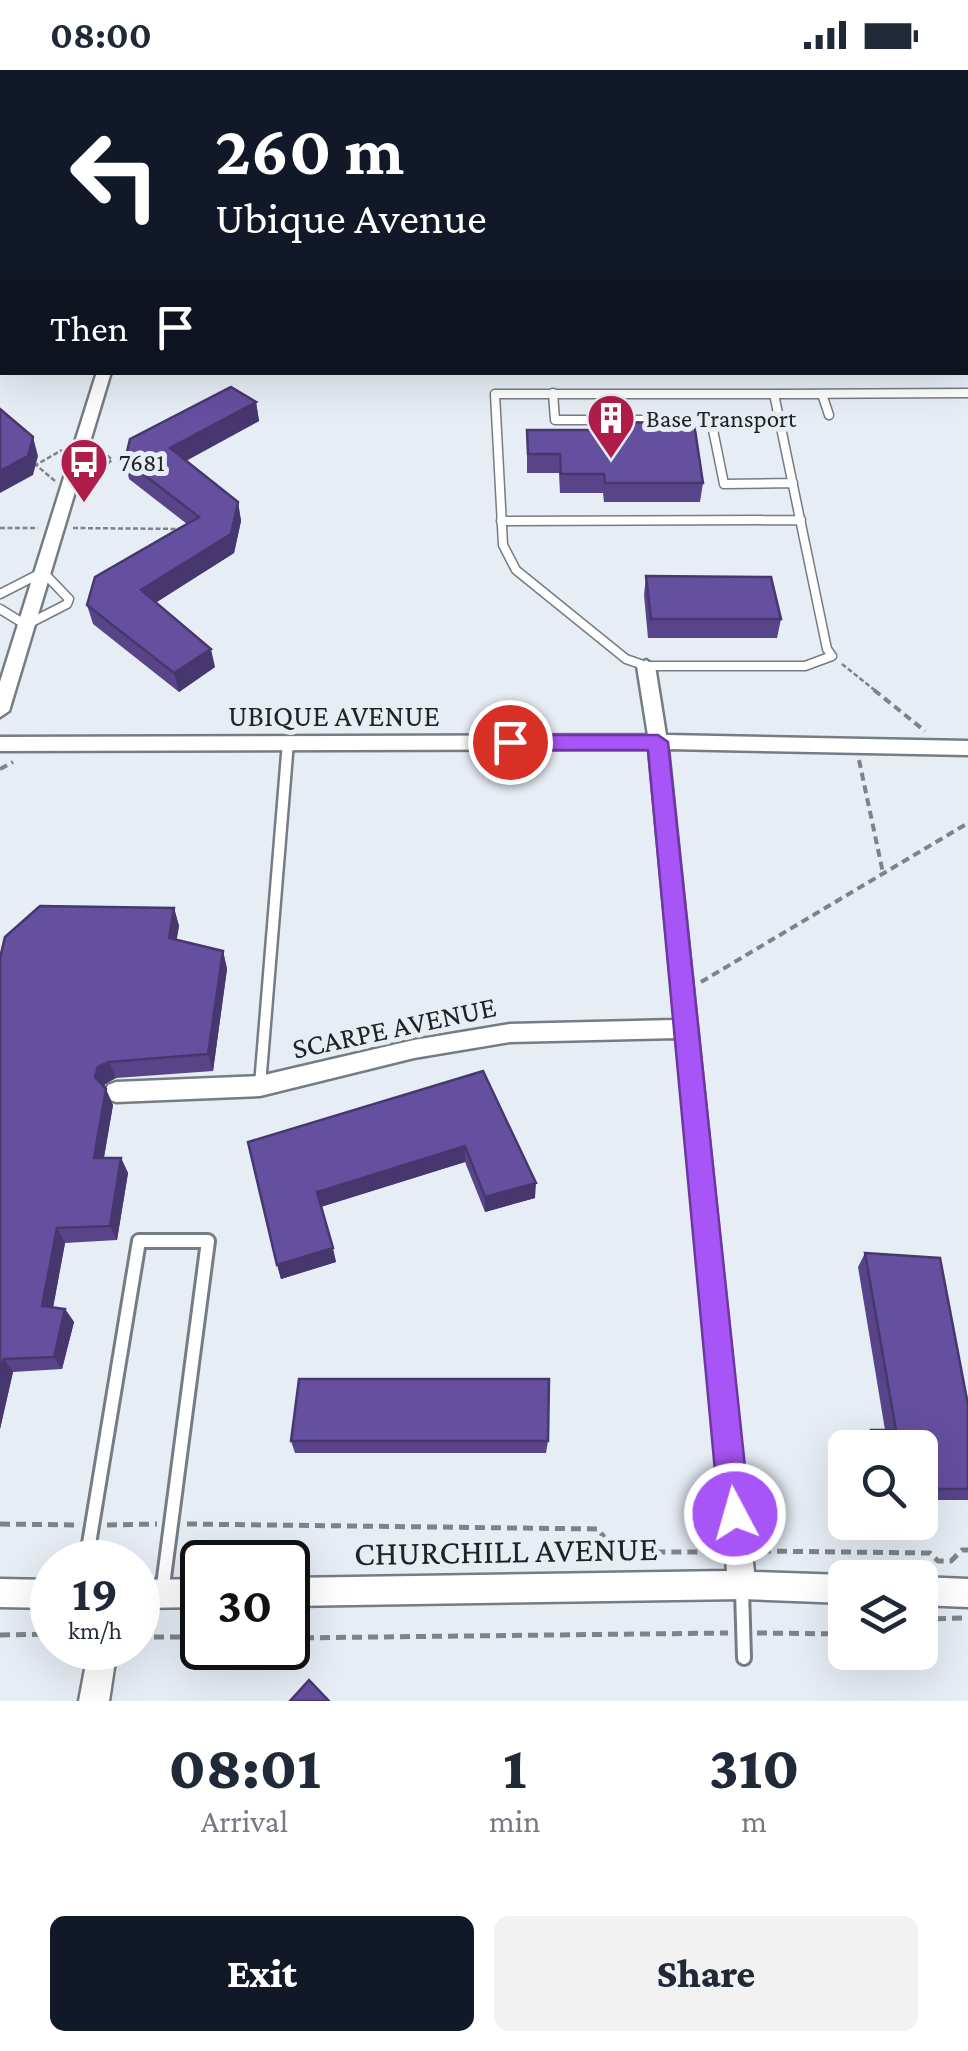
<!DOCTYPE html>
<style>
:root{--surface:#fff;--page:#f2f2f3;--text:#1f2937;--muted:#747a83;--accent:#111827}
body{margin:0;font-family:"Crimson Pro",serif;background:var(--page);color:var(--text);height:100vh;display:flex;flex-direction:column;font-size:38px;white-space:nowrap}
*{box-sizing:border-box;margin:0}
p{font-size:32px;color:var(--muted)}
.icon{flex:none;width:55px;height:55px;fill:none;stroke:currentColor;stroke-width:2;stroke-linecap:round;stroke-linejoin:round}
.map{position:relative;height:1631px;overflow:hidden}
.sheet{display:flex;flex-direction:column;background:var(--surface);flex:1}
.sheet>*{flex:none}
.guide{position:absolute;left:0px;top:0px;width:970px;height:305px;box-shadow:0 10px 40px #0002;background:#111827;color:#fff;overflow:hidden}
.controls{position:absolute;left:828px;top:1360px;display:grid;gap:20px}
.controls a{display:grid;place-items:center;width:110px;height:110px;border-radius:15px;background:var(--surface);box-shadow:0 10px 40px #0002;font-size:50px}
.speed{position:absolute;left:30px;top:1470px;display:flex;gap:20px;font-size:50px;font-weight:700;text-align:center}
.speed>*{display:grid;place-content:center;width:130px;height:130px;border-radius:50%;background:var(--surface);box-shadow:0 10px 40px #0002;line-height:1}
.speed small{font-size:25px;font-weight:400}
.speed .limit{border:5px solid #111;border-radius:15px;background:#fff;color:#111}
.pin{position:absolute;display:grid;place-items:center;width:85px;height:85px;color:#fff;margin:-42px;border:5px solid #fff;border-radius:50%;box-shadow:0 2px 10px #0007}
.me{position:absolute;width:110px;margin:-55px;rotate:354deg;stroke-linejoin:round;filter:drop-shadow(0 0 8px #0008)}
.turn{display:flex;align-items:center;gap:35px;height:210px;padding:0 50px;font-size:45px}
.turn .icon{width:130px;height:130px;stroke-width:2.5}
.turn b{display:block;font-size:70px;line-height:85px}
.then{display:flex;align-items:center;height:95px;padding:0 50px;background:#0003;gap:20px;font-size:38px}
.eta{display:flex;justify-content:space-evenly;align-items:center;height:170px;text-align:center}
.eta b{font-size:60px;font-weight:800;line-height:70px}
.action{display:flex;gap:20px;margin-top:auto;padding:20px 50px}
.action a{flex:1;height:115px;border-radius:15px;background:var(--accent);color:#fff;font-size:40px;font-weight:800;line-height:115px;text-align:center}
.action a+a{background:var(--page);color:var(--text)}
.status{display:flex;justify-content:space-between;align-items:center;height:70px;padding:0 50px;background:var(--surface);direction:ltr}
.status svg{height:28px;fill:currentColor}
.map>svg:first-child{display:block}
</style>
<div class="status"><b>08:00</b><svg viewBox="0 0 49 12"><path d="M0 12V9h3v3zM5 12V6h3v6zM10 12V3h3v9zM15 12V0h3v12zM26 1h20v11H26zM47 4h2v5h-2z"/></svg></div>
<div class="map">
<svg width="968" height="1631" viewBox="0 0 968 1631">
<rect width="100%" height="100%" fill="#e7edf5"/>
<g fill="none" stroke-linecap="round" stroke-linejoin="round">
<!-- lane-far2 casing -->
<g stroke="#767c83" stroke-width="11">
<path id="lane-far2" d="M553,323L555,350H711L724,414L793,413
M495,324H774L827,579L832,586L805,596H646L626,589L516,500L503,475Z
M774,324L968,323
M822,324L829,345
M501,451L801,450
M0,524L43,502L69,529L67,534L26,555L0,539"/>
</g>
<!-- lane-far1 casing -->
<g stroke="#767c83" stroke-width="15">
<path id="lane-far1" d="M260,1015L288,672"/>
</g>
<!-- lane casing -->
<g stroke="#767c83" stroke-width="18">
<path id="lane" d="M86,1492L139,1171H208L162,1523
M742,1520L744,1588"/>
</g>
<!-- street casing -->
<g stroke="#767c83" stroke-width="5">
<path id="street" d="M450,0H460V2H450Z
M0,28H2V34H0Z
M97,302H111L9,641L0,647V612Z
M646,590L655,596L666,665L968,671V685L668,679L754,1502L845,1505L851,1508H845V1533L742,1529L288,1536V1508L727,1501L677,968L510,972L414,988L260,1026L116,1032L108,1029L105,1022L108,1015L116,1012L260,1006L414,970L510,954L675,950L649,679L0,681V667L648,665L637,596Z
M920,1507L968,1509V1537L920,1535Z
M0,1509L52,1510V1538L0,1537Z
M202,1509V1537L138,1538V1510Z
M89,1578H117L109,1631H79Z"/>
</g>
<!-- path-far2 -->
<path stroke="#7f8388" stroke-width="2.5" stroke-dasharray="5 2.5" stroke-linecap="butt" d="M90,408L112,390L98,376
M55,411L36,395L62,380
M0,458H38
M73,458L184,459
M842,594L877,622"/>
<!-- path-far1 -->
<path stroke="#7f8388" stroke-width="4" stroke-dasharray="8 5" stroke-linecap="butt" d="M874,620L925,661
M859,690L883,803
M0,699L13,692
M701,912L968,753"/>
<!-- path -->
<path stroke="#7f8388" stroke-width="5" stroke-dasharray="10 6" stroke-linecap="butt" d="M0,1454L77,1455
M187,1454L598,1459L615,1482H716
M107,1455L157,1454
M761,1481L930,1483L938,1491H951L962,1480H968
M920,1549L963,1548
M757,1563L845,1564
M0,1565L52,1564
M138,1567H202
M288,1568L728,1563"/>
<!-- lane-far2 -->
<use href="#lane-far2" stroke="#fff" stroke-width="8"/>
<!-- lane-far1 -->
<use href="#lane-far1" stroke="#fff" stroke-width="10"/>
<!-- lane -->
<use href="#lane" stroke="#fff" stroke-width="12"/>
<!-- street -->
<use href="#street" fill="#fff" fill-rule="evenodd"/>
</g>
<!-- wall -->
<path fill="#574489" d="M932,0H968V11V2H933Z
M676,302H777V303Z
M256,332L259,351L186,391L238,432L241,451L234,483L156,532L215,597L179,622L93,554L87,535L187,454L129,409L125,390Z
M602,352L703,413L700,432H604L603,423H560L559,403H527V360H601Z
M646,506L781,549L777,568H648L644,525Z
M174,838L179,856L176,870L223,881L227,899L213,1001L116,1008L105,1014L104,1016L113,1035L104,1088H121L128,1103L117,1170L65,1173L53,1237L65,1239L74,1252L62,1299L13,1302L0,1359L5,867Z
M483,1001L535,1128L485,1142L465,1092L321,1137L336,1192L281,1209L248,1072Z
M865,1183L968,1335V1430H920V1378H863V1371L871,1360H885L858,1197Z
M291,1371H548L546,1383H295Z"/>
<!-- shaded-wall -->
<path fill="#47376f" d="M256,332L259,351L174,397L170,378Z
M33,367L38,386L33,405L0,423V401Z
M238,432L241,451L234,483L146,539L141,520Z
M211,579L215,597L179,622L174,603Z
M174,838L179,856L174,886L169,868Z
M223,881L227,899L213,1001L208,984Z
M109,992L116,1008L105,1014L102,1023L95,1007L98,997Z
M106,1019L113,1035L101,1103L94,1088Z
M465,1076V1092L320,1137L317,1122Z
M121,1088L128,1103L117,1170L110,1156Z
M536,1113L535,1128L485,1142V1127Z
M57,1158L65,1173L51,1249L42,1236Z
M333,1178L336,1192L281,1209L277,1195Z
M65,1239L74,1252L62,1299L54,1287Z
M4,1289L13,1302L0,1359V1304Z"/>
<!-- building -->
<path fill="#654f9f" stroke="#47376f" stroke-width="2.5" d="M231,317L256,332L170,378L238,432L231,464L141,520L211,579L174,603L87,535L95,507L199,447L125,390L130,369Z
M0,339L33,367L28,386L0,401Z
M602,352L694,353L703,413H605L604,404H561L560,384H528L527,360H602Z
M646,506L771,507L781,549H651Z
M40,836L174,838L169,868L223,881L208,984L109,992L98,997L95,1007L106,1019L94,1088H121L110,1156L57,1158L42,1236L65,1239L54,1287L4,1289L0,1304V888L5,867Z
M483,1001L536,1113L485,1127L465,1076L317,1122L333,1178L277,1195L248,1072Z
M865,1183L940,1188L968,1335V1419H920V1378H873L871,1360H896Z
M299,1309H549L548,1371H291Z
M309,1610L329,1631H290Z"/>
<!-- route -->
<path fill="#a855f7" stroke="#6d37a1" stroke-width="2.5" d="M510,665H658L668,672L750,1444L746,1455L735,1459L724,1455L719,1444L648,680H510L499,672Z"/>
<!-- icons -->
<defs>
<g id="building-pin" transform="scale(2.5)"><path d="M0 17L-7.5 6A9.5 9.5 0 1 1 7.5 6Z" fill="#b01d4a" stroke="#e7edf5"/><path d="M-4-6H4V6H1V3H-1V6H-4ZM-2.5-4.3h1.7v1.8h-1.7ZM.8-4.3h1.7v1.8H.8ZM-2.5-1h1.7V.8h-1.7ZM.8-1h1.7V.8H.8Z" fill="#fff"/></g>
<g id="bus-pin" transform="scale(2.5)"><path d="M0 17L-7.5 6A9.5 9.5 0 1 1 7.5 6Z" fill="#b01d4a" stroke="#e7edf5"/><path d="M-5-6H5V4H4V6H2V4H-2V6H-4V4H-5ZM-3.5-4V0h7V-4ZM-3.5 1.2v1.5H-2V1.2ZM2 1.2v1.5H3.5V1.2Z" fill="#fff"/></g>
</defs>
<g fill-rule="evenodd">
<use href="#building-pin" x="611" y="348"/>
<use href="#bus-pin" x="84" y="392"/>
</g>
<g text-anchor="middle" dominant-baseline="central" stroke-width="10" stroke-linejoin="round" paint-order="stroke">
<!-- far-poi labels -->
<g font-size="25" fill="#202325" stroke="#e7edf5" text-anchor="start">
<text x="646" y="348">Base Transport</text>
<text x="119" y="392">7681</text>
</g>
<!-- street labels -->
<g font-size="30" fill="#202325" stroke="#e7edf5">
<text x="334" y="645">UBIQUE AVENUE</text>
<text transform="translate(394 957) rotate(-12)">SCARPE AVENUE</text>
</g>
<!-- near-street labels -->
<g font-size="35" fill="#202325" stroke="#e7edf5">
<text transform="translate(506 1481) rotate(-1)">CHURCHILL AVENUE</text>
</g>
</g>
</svg>
<div class="controls">
<a><svg class="icon" aria-label="search" viewBox="0 0 24 24"><circle cx="10" cy="10" r="6"/><path d="M15 15l6 6"/></svg></a>
<a><svg class="icon" aria-label="layers" viewBox="0 0 24 24"><path d="M12 4l9 5-9 5-9-5zM3 14l9 5 9-5"/></svg></a>
</div>
<div class="speed"><div>19<small>km/h</small></div><div class="limit">30</div></div>
<div class="pin" style="left:510px;top:672px;background:#d93025"><svg class="icon" aria-label="arrive" viewBox="0 0 24 24"><path d="M6 21V4h12l-3 4 3 4H6"/></svg></div>
<svg class="me" style="left:735px;top:1444px" viewBox="-20 -20 40 40"><circle r="17" fill="#a855f7" stroke="#fff" stroke-width="3"/><path d="M0-11L8 9 0 5-8 9z" fill="#fff"/></svg>
<div class="guide">
<div class="turn"><svg class="icon" aria-label="left" viewBox="0 0 24 24"><path d="M17 20v-9H6M10 6l-5 5 5 5"/></svg><div><b>260 m</b>Ubique Avenue</div></div>
<div class="then">Then<svg class="icon" aria-label="arrive" viewBox="0 0 24 24"><path d="M6 21V4h12l-3 4 3 4H6"/></svg></div>
</div>
</div>
<section class="sheet">
<div class="eta">
<div><b>08:01</b><p>Arrival</p></div>
<div><b>1</b><p>min</p></div>
<div><b>310</b><p>m</p></div>
</div>
<div class="action"><a>Exit</a><a>Share</a></div>
</section>
